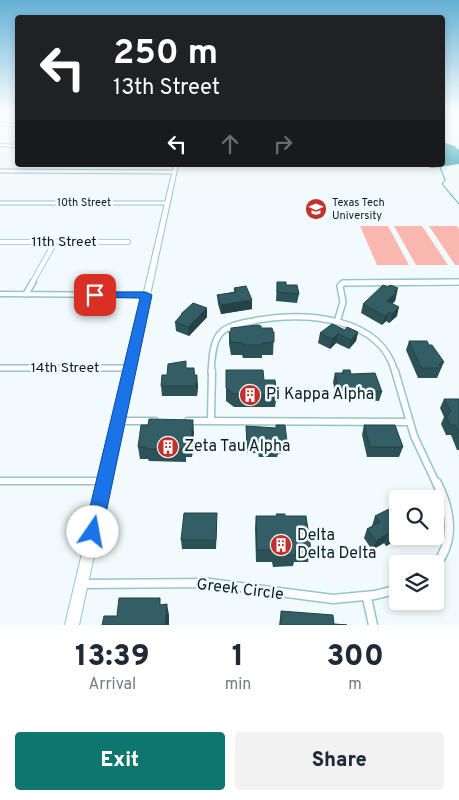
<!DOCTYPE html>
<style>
:root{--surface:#fff;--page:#f2f2f3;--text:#1f2937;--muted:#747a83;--accent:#0f766e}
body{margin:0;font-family:Overpass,sans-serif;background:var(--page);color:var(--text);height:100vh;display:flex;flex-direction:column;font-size:19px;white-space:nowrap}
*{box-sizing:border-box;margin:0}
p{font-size:16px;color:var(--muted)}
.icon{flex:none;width:28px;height:28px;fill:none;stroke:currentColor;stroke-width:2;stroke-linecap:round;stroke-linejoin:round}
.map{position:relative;height:625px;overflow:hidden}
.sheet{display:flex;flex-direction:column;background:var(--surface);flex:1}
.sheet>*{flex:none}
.banner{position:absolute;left:15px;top:15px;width:430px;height:152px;border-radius:5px;box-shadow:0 2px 8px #0003;background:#202124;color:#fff;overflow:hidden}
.tools{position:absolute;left:389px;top:490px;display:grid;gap:10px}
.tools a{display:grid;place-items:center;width:55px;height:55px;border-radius:5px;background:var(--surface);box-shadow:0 2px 8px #0003;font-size:25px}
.pin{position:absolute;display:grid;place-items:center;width:42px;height:42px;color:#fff;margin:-21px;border-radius:10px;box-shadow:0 2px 8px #0006}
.me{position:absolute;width:55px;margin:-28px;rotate:12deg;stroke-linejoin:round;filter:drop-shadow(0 0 4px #0008)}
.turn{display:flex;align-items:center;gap:18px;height:105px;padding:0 15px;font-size:22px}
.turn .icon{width:65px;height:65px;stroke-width:2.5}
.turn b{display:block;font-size:35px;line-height:42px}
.lanes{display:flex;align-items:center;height:48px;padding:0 15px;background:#0003;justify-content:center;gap:25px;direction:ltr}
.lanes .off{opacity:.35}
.eta{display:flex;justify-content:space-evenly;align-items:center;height:85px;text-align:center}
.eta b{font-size:30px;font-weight:800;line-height:35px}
.action{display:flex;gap:10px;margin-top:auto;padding:10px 15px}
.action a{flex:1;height:58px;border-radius:5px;background:var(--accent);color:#fff;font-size:20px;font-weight:800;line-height:58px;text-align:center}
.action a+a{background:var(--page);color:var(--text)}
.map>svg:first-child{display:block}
</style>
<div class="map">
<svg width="459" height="625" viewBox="0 0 459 625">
<rect width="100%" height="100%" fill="#f1fafc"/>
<!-- green -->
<path fill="#fab7af" d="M360,226H388L409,265H377Z
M394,226H422L448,265H416Z
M429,226H457L459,229V265H455Z"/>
<!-- water -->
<path fill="#3fa9ba" d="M443,142L454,146L459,150V164L432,168L422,165H442Z"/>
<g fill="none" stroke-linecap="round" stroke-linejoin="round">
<!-- stream -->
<path stroke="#3fa9ba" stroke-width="1" d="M440,167L445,180L442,184L459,204"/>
<!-- minor-far5 casing -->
<g stroke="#96c4cc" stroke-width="4">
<path id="minor-far5" d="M0,124L18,125
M0,145L18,146"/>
</g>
<!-- minor-far4 casing -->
<g stroke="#96c4cc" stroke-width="5">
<path id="minor-far4" d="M0,171L175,172
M0,203H167"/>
</g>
<!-- minor-far3 casing -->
<g stroke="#96c4cc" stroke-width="6">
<path id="minor-far3" d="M0,242H128
M32,283L55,242
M350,283L459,282"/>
</g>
<!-- minor-far2 casing -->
<g stroke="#96c4cc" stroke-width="8">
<path id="minor-far2" d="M26,294L33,282
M337,322L343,302L340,286L343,283L459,282
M0,368H130
M211,372C212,361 212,345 219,335C227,324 246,323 258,320C305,312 380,316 395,372"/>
</g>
<!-- minor-far1 casing -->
<g stroke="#96c4cc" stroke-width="9">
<path id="minor-far1" d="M395,371L414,436L437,485
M118,421H155
M188,421L409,422
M211,421L212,371
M0,481H104"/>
</g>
<!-- minor casing -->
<g stroke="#96c4cc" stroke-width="11">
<path id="minor" d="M435,566C456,540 451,511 437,483
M83,584L210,583L333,599L375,595L398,589
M367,598L373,625"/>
</g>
<!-- tertiary casing -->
<g stroke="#96c4cc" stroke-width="3">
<path id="tertiary" d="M0,292L146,293L149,295L146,297L0,296Z"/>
</g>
<!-- secondary casing -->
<g stroke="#96c4cc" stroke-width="2">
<path id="secondary" d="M174,165H178L79,625H65Z"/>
</g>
<!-- minor-far5 -->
<use href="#minor-far5" stroke="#fff" stroke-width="2.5"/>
<!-- minor-far4 -->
<use href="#minor-far4" stroke="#fff" stroke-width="3"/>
<!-- minor-far3 -->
<use href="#minor-far3" stroke="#fff" stroke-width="4.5"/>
<!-- minor-far2 -->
<use href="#minor-far2" stroke="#fff" stroke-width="5"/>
<!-- minor-far1 -->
<use href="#minor-far1" stroke="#fff" stroke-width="6"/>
<!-- minor -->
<use href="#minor" stroke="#fff" stroke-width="8"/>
<!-- tertiary -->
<use href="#tertiary" fill="#fff" fill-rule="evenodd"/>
<!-- secondary -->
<use href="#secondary" fill="#fff" fill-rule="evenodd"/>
</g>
<!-- wall -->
<path fill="#2c5157" d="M277,282L286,285L299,294L297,303L276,301Z
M234,288L252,300V309L221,314L218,304L217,295L234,292Z
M397,292L395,301L392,304L397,316L389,323L386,321L382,325L361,313L363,304Z
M207,308V317L189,336L176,331L175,322L181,316V314Z
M261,328L274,332L273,355H262V358H243L242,355H231L229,344V332Z
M345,330L358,332L356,341L349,349L336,343L330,349L318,343L320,333Z
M409,341L429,345L444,362L437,378H418L406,350Z
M187,368H194L195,375L198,385L197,396H162L161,386L167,375Z
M226,370L264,380L277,395L275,407H234L226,401Z
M343,370L382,392L379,401L345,398V397L336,396L333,382L335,373H342Z
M444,399H459V450H457L451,435H446L441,424L444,417L440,408Z
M364,425L403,447L399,457H367L362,435Z
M246,426L286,452L278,454L277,457H259L258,453H247Z
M194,432L192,457H186V462L149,461L148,459H140L138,447Z
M256,516L311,550L308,562H294L293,566L273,567L272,562H256L255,528Z
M375,516L398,536H404L386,546L384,543L372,550L364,538L367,529L372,526Z
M217,522L216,549H182L181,540Z
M281,611L334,624L347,625H279Z"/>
<!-- shaded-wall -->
<path fill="#244247" d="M398,288L395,301L385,310L387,301L394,291Z
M252,300V309L221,314V305Z
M399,307L397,316L389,323L392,314Z
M207,308V317L189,336L188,327Z
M389,312L386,321L382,325L385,316Z
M358,332L356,341L349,349L351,340Z
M338,334L336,343L330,349L332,339Z
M197,375L198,385L197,396L196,386Z
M193,420L194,432L192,457L191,444Z
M287,442L286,452L278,454V444Z
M398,533V536H404L386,546L390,537Z
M388,534L384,543L372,550L376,541Z
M167,604L169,615V625H165Z"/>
<!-- building -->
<path fill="#335e65" stroke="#244247" d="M277,282H286V285H297L299,294L277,292Z
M383,285L388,287L390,285L398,288L394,291L397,292L387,301L399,307L392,314L389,312L385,316L363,304Z
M246,286L252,300L221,305L217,295L236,292L234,288Z
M193,303L207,308L188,327L175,322L182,314H181Z
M332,324L345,330L347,327L358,332L351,340L338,334L332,339L320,333Z
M258,325L261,326V328H272L273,332H274V342L262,343L263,345H243V343L231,342L229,332H231V328Z
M409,341H427L429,345H432L444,362H441L442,364H439L441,368H421Z
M186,361V368H194V375H197L196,386H161L162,375H167L168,364Z
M226,370H263L264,380H275L277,395L234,394L226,388Z
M343,370H350L351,374L375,373L382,392L347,389V387H338L335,373H344Z
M444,399H459V434L455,425H450L446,415H449L448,412H451Z
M149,419L193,420L191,444H185V449H146V447H138L141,425H148Z
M276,425H285L287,442L278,444V447H259V444H247L246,426L276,428Z
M364,425H395L403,447H370Z
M393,507L398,513V533L390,537L388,534L376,541L367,529L380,522L375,516Z
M184,513H217L216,540H181Z
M276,514H285V516H306L311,550H295L296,555H274V550H257L256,516H277Z
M119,598H160V605L167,604L165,625H102L104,616H117Z
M281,611L333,615L334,624L347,625H281Z"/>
<!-- sky -->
<linearGradient id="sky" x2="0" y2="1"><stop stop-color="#64b0d6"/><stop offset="0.56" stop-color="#f9fdfe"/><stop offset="1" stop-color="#f9fdfe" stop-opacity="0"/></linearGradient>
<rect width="459" height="196" fill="url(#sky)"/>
<!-- route -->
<path fill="#1a73e8" stroke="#114b97" d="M95,292H146L152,295L102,532L100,538L93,541L87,538L84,532L140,298L91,297L89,295Z"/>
<!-- icons -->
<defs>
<g id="university-disc" transform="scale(1.125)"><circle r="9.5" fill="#c1322f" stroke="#f1fafc"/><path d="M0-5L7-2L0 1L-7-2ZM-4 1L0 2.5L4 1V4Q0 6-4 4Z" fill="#fff"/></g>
<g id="building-disc" transform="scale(1.125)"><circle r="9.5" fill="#c1322f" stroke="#f1fafc"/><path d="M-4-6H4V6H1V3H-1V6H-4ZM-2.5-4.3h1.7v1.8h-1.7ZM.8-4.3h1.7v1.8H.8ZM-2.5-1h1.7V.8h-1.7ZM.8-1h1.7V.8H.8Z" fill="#fff"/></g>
</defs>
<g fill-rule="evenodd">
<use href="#university-disc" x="316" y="209"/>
<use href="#building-disc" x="250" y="395"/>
<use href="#building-disc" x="168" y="447"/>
<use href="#building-disc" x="281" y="545"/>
</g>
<g text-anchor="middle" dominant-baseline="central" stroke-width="5" stroke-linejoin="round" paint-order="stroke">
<!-- far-street labels -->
<g font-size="11" fill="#0c1e21" stroke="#f1fafc">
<text x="84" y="203">10th Street</text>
</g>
<!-- far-poi labels -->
<g font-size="11" fill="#0c1e21" stroke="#f1fafc" text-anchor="start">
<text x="332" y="203">Texas Tech<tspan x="332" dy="13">University</tspan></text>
</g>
<!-- street labels -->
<g font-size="14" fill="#0c1e21" stroke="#f1fafc">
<text x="64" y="242">11th Street</text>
<text x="65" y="368">14th Street</text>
</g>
<!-- near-poi labels -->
<g font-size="16" fill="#0c1e21" stroke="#f1fafc" text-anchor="start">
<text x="266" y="395">Pi Kappa Alpha</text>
<text x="184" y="447">Zeta Tau Alpha</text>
<text x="297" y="536">Delta<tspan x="297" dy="18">Delta Delta</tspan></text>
</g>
<!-- near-street labels -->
<g font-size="16" fill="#0c1e21" stroke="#f1fafc">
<text transform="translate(240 590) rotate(7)">Greek Circle</text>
</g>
</g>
</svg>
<div class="tools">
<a><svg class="icon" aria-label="search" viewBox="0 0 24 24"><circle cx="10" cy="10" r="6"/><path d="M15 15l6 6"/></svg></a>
<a><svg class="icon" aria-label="layers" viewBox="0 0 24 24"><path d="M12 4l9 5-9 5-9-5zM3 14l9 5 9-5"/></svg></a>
</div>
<div class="pin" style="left:95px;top:295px;background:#d93025"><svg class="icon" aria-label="arrive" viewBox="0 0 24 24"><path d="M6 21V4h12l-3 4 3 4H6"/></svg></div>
<svg class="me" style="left:93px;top:532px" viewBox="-20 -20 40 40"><circle r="19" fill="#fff"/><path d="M0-13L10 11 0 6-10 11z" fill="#1a73e8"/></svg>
<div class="banner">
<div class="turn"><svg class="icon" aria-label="left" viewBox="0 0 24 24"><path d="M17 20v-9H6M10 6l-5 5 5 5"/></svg><div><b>250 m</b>13th Street</div></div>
<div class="lanes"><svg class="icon" aria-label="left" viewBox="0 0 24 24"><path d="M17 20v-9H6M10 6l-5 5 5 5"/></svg><svg class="icon off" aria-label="ahead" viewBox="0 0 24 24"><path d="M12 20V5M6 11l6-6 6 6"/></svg><svg class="icon off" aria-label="right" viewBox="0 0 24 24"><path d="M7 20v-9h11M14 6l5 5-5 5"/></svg></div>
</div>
</div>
<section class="sheet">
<div class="eta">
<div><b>13:39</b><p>Arrival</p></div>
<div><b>1</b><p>min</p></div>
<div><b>300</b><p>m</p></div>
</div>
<div class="action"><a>Exit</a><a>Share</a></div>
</section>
